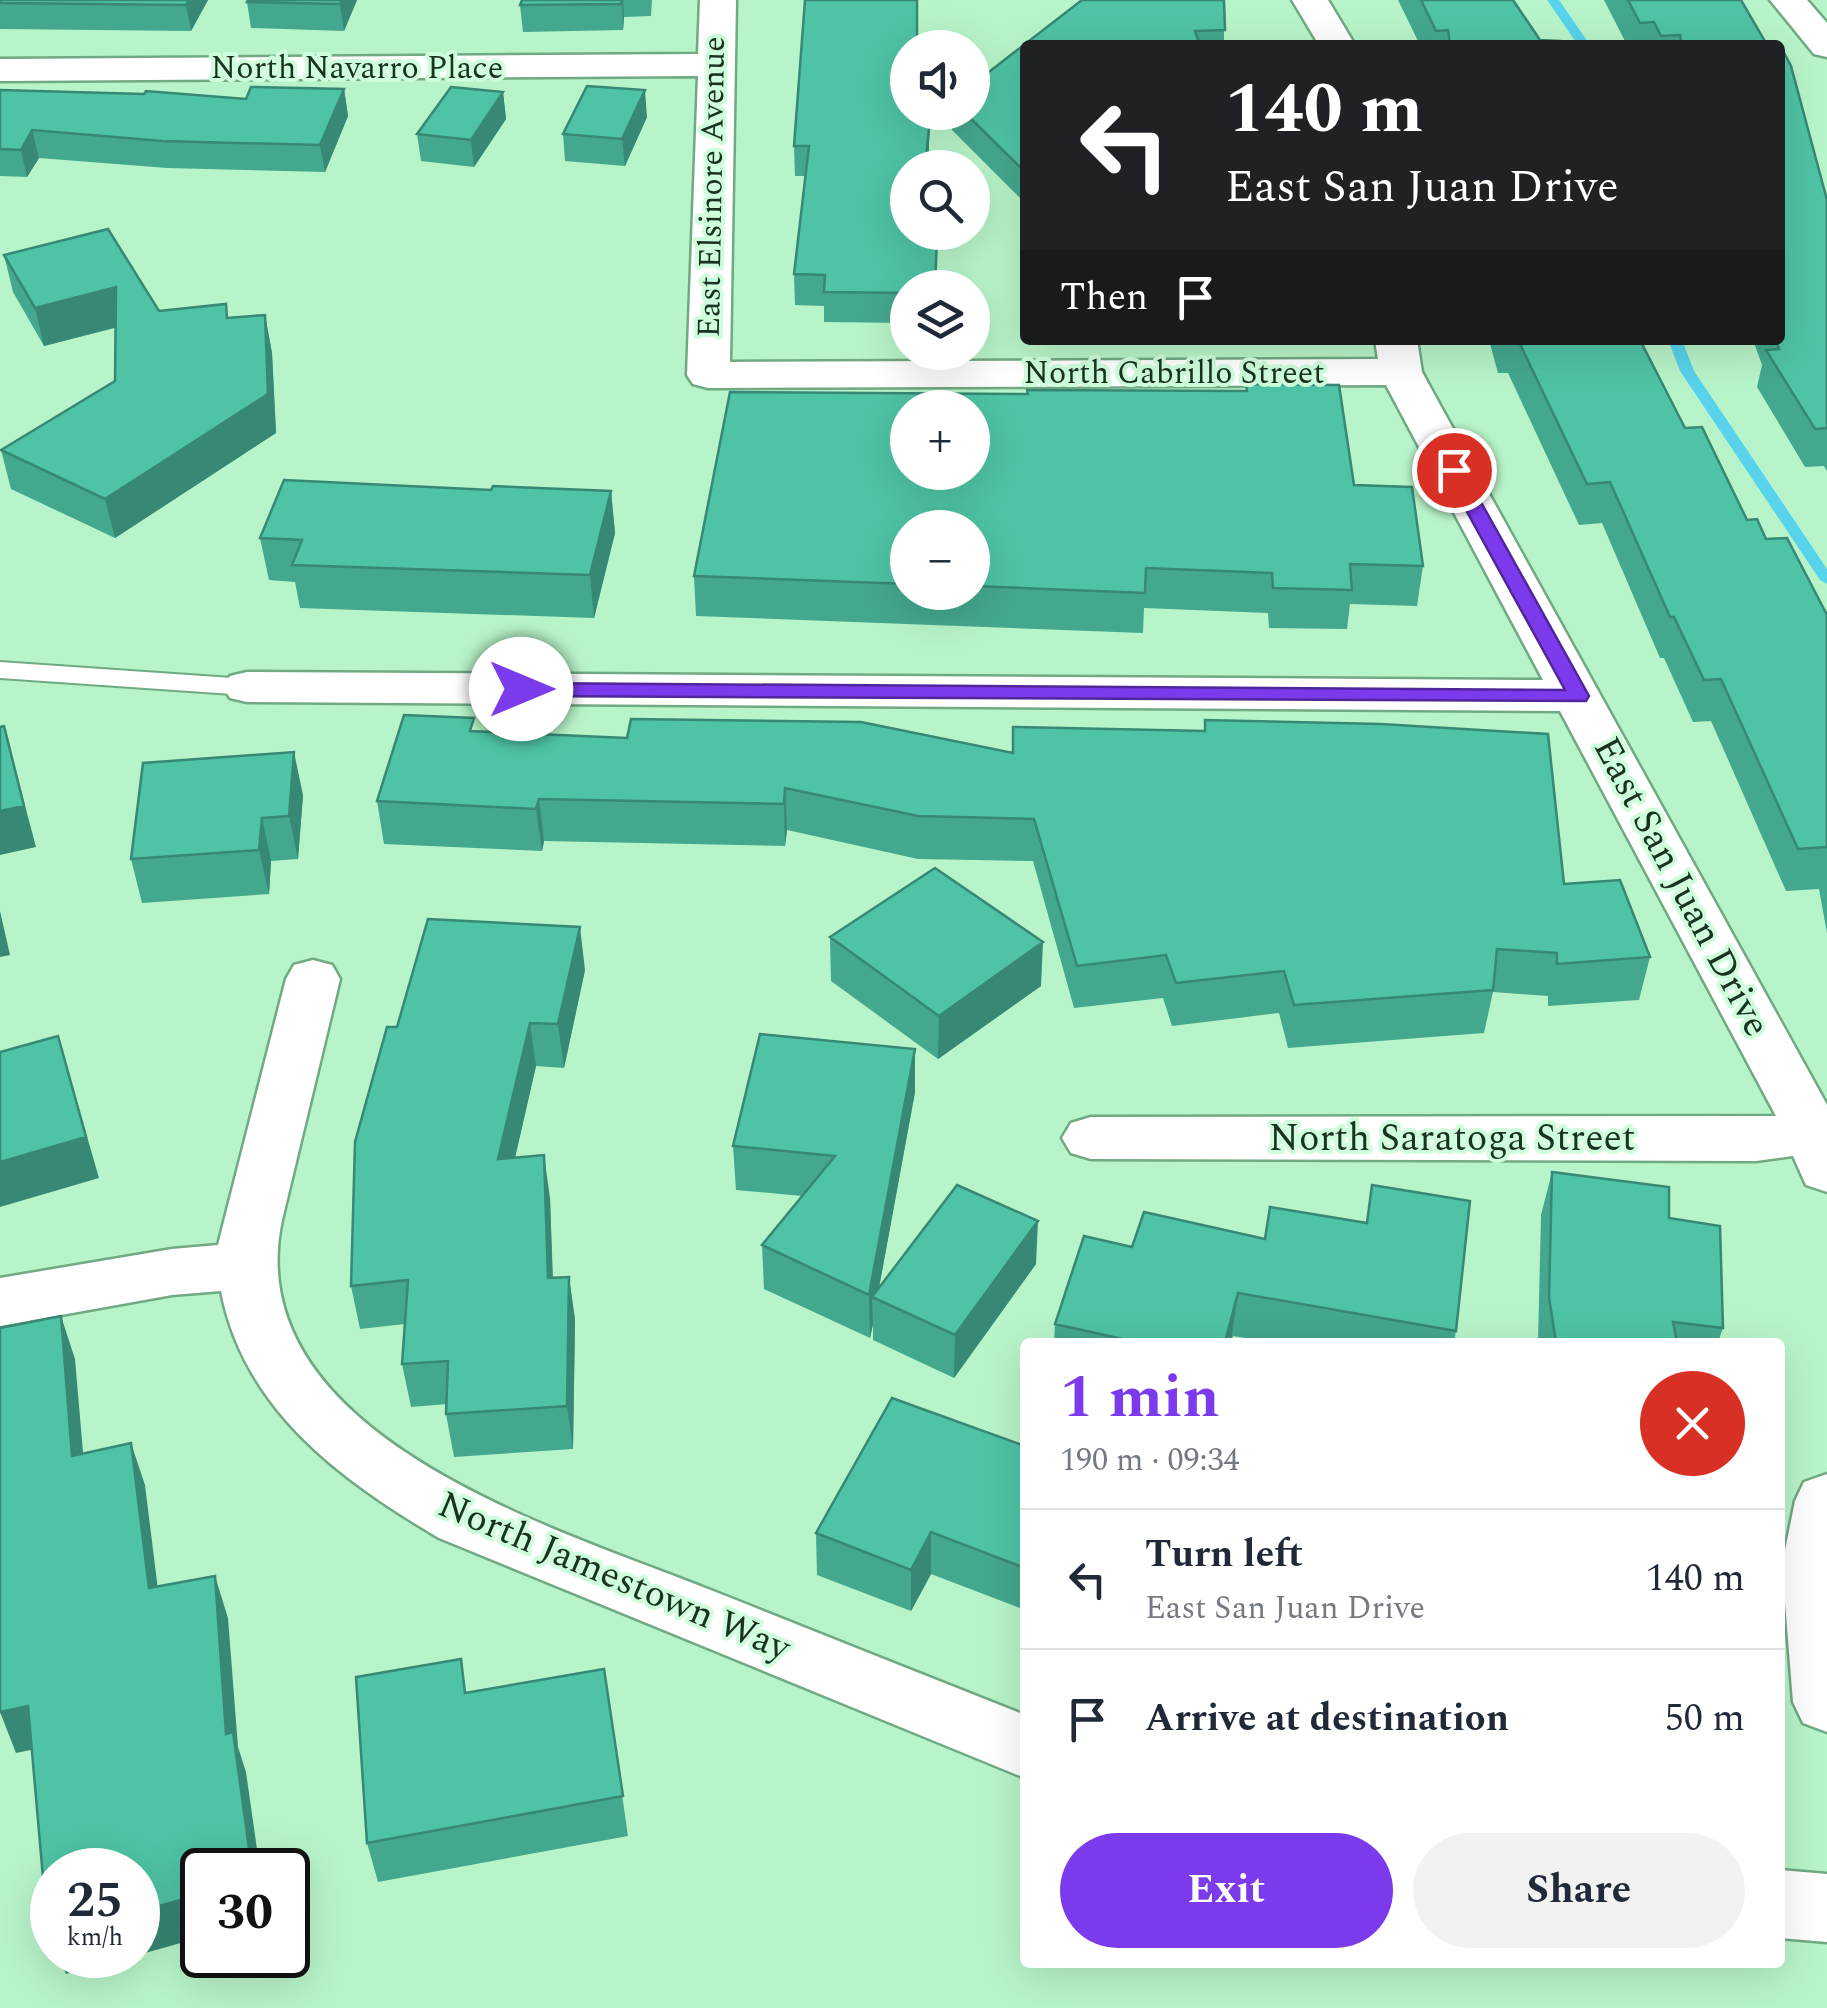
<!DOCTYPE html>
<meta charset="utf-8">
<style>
:root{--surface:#fff;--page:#f2f2f3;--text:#1f2937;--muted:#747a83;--line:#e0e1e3;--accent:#7c3aed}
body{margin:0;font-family:Spectral,serif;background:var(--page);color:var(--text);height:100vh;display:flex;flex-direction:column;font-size:38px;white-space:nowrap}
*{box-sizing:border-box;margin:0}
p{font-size:32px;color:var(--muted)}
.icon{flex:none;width:55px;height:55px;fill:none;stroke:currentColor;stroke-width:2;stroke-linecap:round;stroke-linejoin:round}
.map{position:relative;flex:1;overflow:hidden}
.side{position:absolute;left:1020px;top:1338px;width:765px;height:630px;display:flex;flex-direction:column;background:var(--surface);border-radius:10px;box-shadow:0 10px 40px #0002}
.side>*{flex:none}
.top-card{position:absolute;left:1020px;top:40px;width:765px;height:305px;border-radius:10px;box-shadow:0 10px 40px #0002;background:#202124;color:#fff;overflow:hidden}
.controls{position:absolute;left:890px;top:30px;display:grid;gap:20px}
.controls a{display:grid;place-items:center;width:100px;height:100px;border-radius:50%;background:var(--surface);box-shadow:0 10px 40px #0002;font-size:50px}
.speed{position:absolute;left:30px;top:1848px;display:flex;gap:20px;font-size:50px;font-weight:700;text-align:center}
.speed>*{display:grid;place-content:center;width:130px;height:130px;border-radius:50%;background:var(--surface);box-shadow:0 10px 40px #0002;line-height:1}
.speed small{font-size:25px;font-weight:400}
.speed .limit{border:5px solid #111;border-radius:15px;background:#fff;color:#111}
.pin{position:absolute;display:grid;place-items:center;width:85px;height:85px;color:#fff;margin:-42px;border:5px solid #fff;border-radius:50%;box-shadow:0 2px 10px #0007}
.me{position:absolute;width:110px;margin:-55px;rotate:90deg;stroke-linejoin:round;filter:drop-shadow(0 0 8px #0008)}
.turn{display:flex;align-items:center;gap:35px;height:210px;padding:0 40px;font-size:45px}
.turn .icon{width:130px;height:130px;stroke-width:2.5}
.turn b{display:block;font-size:70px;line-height:85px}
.then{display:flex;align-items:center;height:95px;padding:0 40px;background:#0003;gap:20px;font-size:38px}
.round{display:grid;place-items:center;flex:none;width:105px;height:105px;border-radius:52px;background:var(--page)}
.summary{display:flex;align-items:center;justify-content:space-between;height:170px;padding:0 40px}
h1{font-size:60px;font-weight:700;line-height:75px;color:var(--accent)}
.primary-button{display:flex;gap:20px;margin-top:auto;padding:20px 40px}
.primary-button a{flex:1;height:115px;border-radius:60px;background:var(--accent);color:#fff;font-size:40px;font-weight:700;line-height:115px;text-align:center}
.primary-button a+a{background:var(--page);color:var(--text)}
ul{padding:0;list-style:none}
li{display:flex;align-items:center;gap:30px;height:140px;padding:0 40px;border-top:2px solid var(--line)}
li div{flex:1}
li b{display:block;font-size:38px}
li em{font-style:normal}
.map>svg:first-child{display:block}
</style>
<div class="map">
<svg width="1827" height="2008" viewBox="0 0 1827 2008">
<rect width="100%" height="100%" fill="#b8f4c9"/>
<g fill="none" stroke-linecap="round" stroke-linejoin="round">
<!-- stream -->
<path fill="#57d3ec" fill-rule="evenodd" d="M1547,0H1559L1590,45H1578Z
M1668,340H1682L1694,371L1827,569V584L1820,580L1680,371Z"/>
<!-- service casing -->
<g stroke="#70a982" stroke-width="4">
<path id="service" d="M0,662L247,679L259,687L247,695L0,678Z"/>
</g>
<!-- minor casing -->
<g stroke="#70a982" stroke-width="5">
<path id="minor" d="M700,0H736L730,362L1378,359L1375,340H1417L1422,372L1440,405L1827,1105V1192L1806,1185L1793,1156L1756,1161L1091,1159L1071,1153L1062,1138L1071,1123L1091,1117L1776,1116L1560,711L247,702L230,698L223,687L230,676L247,672L1543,680L1386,385L708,388L693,384L687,375L698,76L0,81V59L698,54Z
M1292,0H1328L1355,45H1319Z
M1770,0H1807L1827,23V57L1814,54Z
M313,960L332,965L340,979L282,1220C236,1435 560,1530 708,1589C814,1631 919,1673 1025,1715V1778L439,1538C341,1480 244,1410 221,1291L172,1295L0,1326V1278L172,1249L218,1245L286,979L294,965Z
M1827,1474V1732L1803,1723L1793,1702L1782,1565L1795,1501L1804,1482Z
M1780,1870L1827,1874V1942L1780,1938Z"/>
</g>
<!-- service -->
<use href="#service" fill="#fff" fill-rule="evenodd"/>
<!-- minor -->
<use href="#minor" fill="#fff" fill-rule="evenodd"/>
</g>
<!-- wall -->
<path fill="#44a88e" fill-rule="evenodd" d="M0,0H208L191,31L0,29Z
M357,0L344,31L251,28L247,2Z
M522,0H652L651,16L624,17L623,30L523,32L520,5Z
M1082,0H1224V45H1025V203L952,130V112H972V85Z
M1398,0H1513L1540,40L1561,45H1420Z
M1604,0H1741L1767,45H1780L1791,66L1827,200V471L1824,466L1805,467L1757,387L1762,365L1753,340H1780V45H1627Z
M344,89L348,116L325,172L167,168L39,158L27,177L0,176V90L246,99Z
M503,92L506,119L474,167L421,161L417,134Z
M908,112H926L925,122L929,148L921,236L937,237L936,288H908V323L824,322V306L795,305L794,274L806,176H795L794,146Z
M647,117L625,166L565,161L563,134Z
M1024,228H1025V316L1023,259Z
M4,255L159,311L229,318L265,315L272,353L276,433L115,538L11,489L1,450L115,381V328L44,346L13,292Z
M1489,340H1640L1685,428L1747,520L1766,539L1827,615V933L1819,889L1786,891L1711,721L1693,722L1664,658H1660L1602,523L1579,525L1508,373H1498Z
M1246,384L1354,485L1423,566L1417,606L1350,604L1347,629L1269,628L1268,613L1144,608L1143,633L696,616L694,576L1027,394L1246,391ZM908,528H972V592H908Z
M491,490L611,491L615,533L594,618L300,608L295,582L269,580L260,538Z
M1205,720L1564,884L1650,957L1639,1000L1548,1006V996L1493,992L1484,1033L1288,1048L1279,1013L1172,1026L1163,998L1074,1008L1033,861L918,859L787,830L785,846L544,841L542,851L384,844L377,801L476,732L1013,753L1204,731Z
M303,795L298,859L271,861L269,894L142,903L131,859Z
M830,937L1041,986L938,1059L831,981Z
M585,970L564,1068L536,1066L515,1157L550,1198L553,1278L569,1277L575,1320L573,1449L454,1457L446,1414L447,1404L411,1407L402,1364L405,1324L360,1329L351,1286L397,1027Z
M915,1092L879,1287L1036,1264L954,1378L873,1340V1324L870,1338L764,1289L762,1245L802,1196L736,1190L733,1146Z
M1552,1172L1669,1218L1723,1328L1718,1342H1538L1541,1215Z
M1372,1185L1456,1331L1454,1342H1268L1233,1336L1231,1342H1054L1055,1324L1132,1247L1265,1239L1366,1223Z
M1025,1446V1610L931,1574L911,1611L817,1575L816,1533Z
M604,1669L628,1836L378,1882L367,1843L468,1692Z"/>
<!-- shaded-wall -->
<path fill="#378874" d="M189,0H208L191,31L186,5Z
M342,0H357L344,31L340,4Z
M622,0H623L624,17L623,30Z
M344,89L348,116L325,172L320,145Z
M645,90L647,117L625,166L622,139Z
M503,92L506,119L474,167L471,140Z
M930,119L928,168H925Z
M32,130L39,158L27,177L21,150Z
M116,287L124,325L44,346L35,308Z
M265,315L272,353L276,433L115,538L105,499Z
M611,491L615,533L594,618L590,575Z
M4,726L36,847L0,855V811Z
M294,752L303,795L298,859L289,816Z
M785,788L787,830L785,846L784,804Z
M539,799L544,841L542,851L536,809Z
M262,818L271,861L269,894L259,850Z
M0,911L10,955L0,957Z
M580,927L585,970L564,1068L558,1024Z
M1043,942L1041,986L938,1059L939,1016Z
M530,1023L536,1066L505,1202L498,1159Z
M58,1036L99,1178L0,1207V1162Z
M915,1049V1092L877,1299L872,1297L873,1324L870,1338L869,1295Z
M544,1155L550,1198L554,1322L548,1278Z
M1038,1221L1036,1264L954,1378L955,1335Z
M569,1277L575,1320L573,1449L567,1406Z
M1238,1293L1231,1342H1225Z
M61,1316L75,1359L87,1499L72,1456Z
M131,1443L145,1485L163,1630L149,1588Z
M931,1532V1574L911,1611V1570Z
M215,1576L228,1618L238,1747L246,1772L260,1870H252L226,1734Z
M28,1706L45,1747L16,1753L0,1712Z
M202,1894V1937L138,1955V1912Z
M57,1955H137L66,1974Z"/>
<!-- building -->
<path fill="#4fc3a5" stroke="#378874" stroke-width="2.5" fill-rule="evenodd" d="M0,0H189L186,5L0,3Z
M248,0H342L340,4L247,2Z
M522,0H622L621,4L520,5Z
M805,0H917V37H926V48H908V112H924L923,124L930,119L925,168H908V232H919V236L937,237L935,288H908V293L824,292L825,275L794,274L809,146H794Z
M1082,0H1224L1225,30L1195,31L1200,45H1025V172L964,112H972V85Z
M1421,0H1513L1540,40L1560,41L1561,45H1450L1448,30L1436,31Z
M1628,0H1741L1767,45H1780L1791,66L1827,200V428L1815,429L1766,350L1779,349L1776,340H1780V45H1682L1680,35L1661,36L1654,22L1640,23Z
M587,86L645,90L622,139L563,134Z
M251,87L344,89L320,145L162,141L32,130L21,150L0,149V90L144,94L146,91L246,99Z
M451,87L503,92L471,140L417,134Z
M108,229L159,311L226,304L227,318L265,315L268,394L105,499L1,450L115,381L116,287L35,308L4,255Z
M1518,340H1640L1685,428L1702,427L1747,520L1757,519L1766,539L1787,538L1827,615V847L1798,849L1721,679L1704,680L1674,617H1670L1610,482L1587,484Z
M1246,384L1339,385L1354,485L1412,487L1423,566L1350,564L1352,590L1273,588L1272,573L1146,568L1145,593L972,586V528H908V584L694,576L730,392L1028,394L1027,390L1247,391ZM908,408H972V472H908Z
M284,480L491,490L493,486L611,491L590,575L292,565L302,540L260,538Z
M404,715L474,718L470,731L627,738L631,719L861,722L1013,753V727L1205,731V720L1381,724L1548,734L1564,884L1620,880L1650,957L1557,964V953L1497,949L1493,990L1294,1005L1284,971L1176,983L1166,955L1077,966L1034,819L918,816L785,788L784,804L539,799L536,809L377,801Z
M4,726L24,806L0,811V727Z
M294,752L289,816L262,818L259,850L131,859L143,763Z
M935,868L1043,942L939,1016L830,937Z
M428,919L580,927L558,1024L530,1023L498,1159L544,1155L548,1278L569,1277L567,1406L446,1414L448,1361L402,1364L408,1280L351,1286L355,1142L387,1027H397Z
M760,1034L915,1049L869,1295L762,1245L835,1156L733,1146Z
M58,1036L86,1137L0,1162V1052Z
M1552,1172L1669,1187V1218L1720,1226L1723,1328L1673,1322L1677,1342H1556L1549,1297Z
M957,1185L1038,1221L955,1335L872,1297Z
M1372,1185L1470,1201L1456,1331L1238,1293L1225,1342H1136L1055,1324L1084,1236L1132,1247L1144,1212L1265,1239L1270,1207L1367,1223Z
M61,1316L72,1456L131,1443L149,1588L215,1576L226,1734L233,1732L252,1870H202V1894L138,1912V1870H52V1934L48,1935L28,1706L0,1712V1328Z
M892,1398L1025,1446V1568L931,1532L911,1570L816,1533Z
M461,1659L465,1693L604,1669L623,1796L367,1843L356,1677Z"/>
<!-- route -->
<path fill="#7c3aed" stroke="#51269a" stroke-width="2.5" d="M1454,464L1463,470L1589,696L1586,701L521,696L511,689L521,683L1565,690L1444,470Z"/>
<g text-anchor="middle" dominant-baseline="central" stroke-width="8" stroke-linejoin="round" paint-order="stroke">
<!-- far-street labels -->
<g font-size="32" fill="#1b3222" stroke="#cefedb">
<text x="357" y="68">North Navarro Place</text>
<text transform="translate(712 187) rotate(-89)">East Elsinore Avenue</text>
<text x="1174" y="373">North Cabrillo Street</text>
</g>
<!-- street labels -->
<g font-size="38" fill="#1b3222" stroke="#cefedb">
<text transform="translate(1681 887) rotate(62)">East San Juan Drive</text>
<text x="1452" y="1139">North Saratoga Street</text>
<text transform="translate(614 1577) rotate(23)">North Jamestown Way</text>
</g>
</g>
</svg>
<div class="controls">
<a><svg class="icon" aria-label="sound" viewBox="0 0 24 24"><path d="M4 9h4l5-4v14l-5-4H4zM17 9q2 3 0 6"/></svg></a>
<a><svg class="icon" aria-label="search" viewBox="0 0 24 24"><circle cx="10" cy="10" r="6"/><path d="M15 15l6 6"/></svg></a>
<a><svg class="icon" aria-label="layers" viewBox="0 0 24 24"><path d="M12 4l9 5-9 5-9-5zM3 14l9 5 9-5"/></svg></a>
<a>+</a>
<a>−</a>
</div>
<div class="speed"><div>25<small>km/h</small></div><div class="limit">30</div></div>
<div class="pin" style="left:1454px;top:470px;background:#d93025"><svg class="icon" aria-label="arrive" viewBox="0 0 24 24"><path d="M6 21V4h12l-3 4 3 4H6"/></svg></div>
<svg class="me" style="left:521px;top:689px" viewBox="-20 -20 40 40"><circle r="19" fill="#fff"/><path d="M0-13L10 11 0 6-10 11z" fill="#7c3aed"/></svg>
<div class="top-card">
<div class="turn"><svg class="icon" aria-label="left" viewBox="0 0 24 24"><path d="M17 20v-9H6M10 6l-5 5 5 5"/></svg><div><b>140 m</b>East San Juan Drive</div></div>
<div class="then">Then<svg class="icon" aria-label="arrive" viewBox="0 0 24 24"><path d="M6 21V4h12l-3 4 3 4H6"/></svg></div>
</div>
<section class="side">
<div class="summary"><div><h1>1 min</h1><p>190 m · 09:34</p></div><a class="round" style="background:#d93025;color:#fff"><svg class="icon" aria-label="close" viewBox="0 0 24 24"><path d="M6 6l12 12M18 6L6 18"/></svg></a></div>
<ul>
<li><svg class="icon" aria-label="left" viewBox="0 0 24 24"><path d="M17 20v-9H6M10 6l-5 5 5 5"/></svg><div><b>Turn left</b><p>East San Juan Drive</p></div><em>140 m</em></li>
<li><svg class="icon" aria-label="arrive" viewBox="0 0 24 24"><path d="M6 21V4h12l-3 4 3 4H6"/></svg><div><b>Arrive at destination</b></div><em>50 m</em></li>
</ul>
<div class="primary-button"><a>Exit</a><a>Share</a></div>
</section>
</div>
